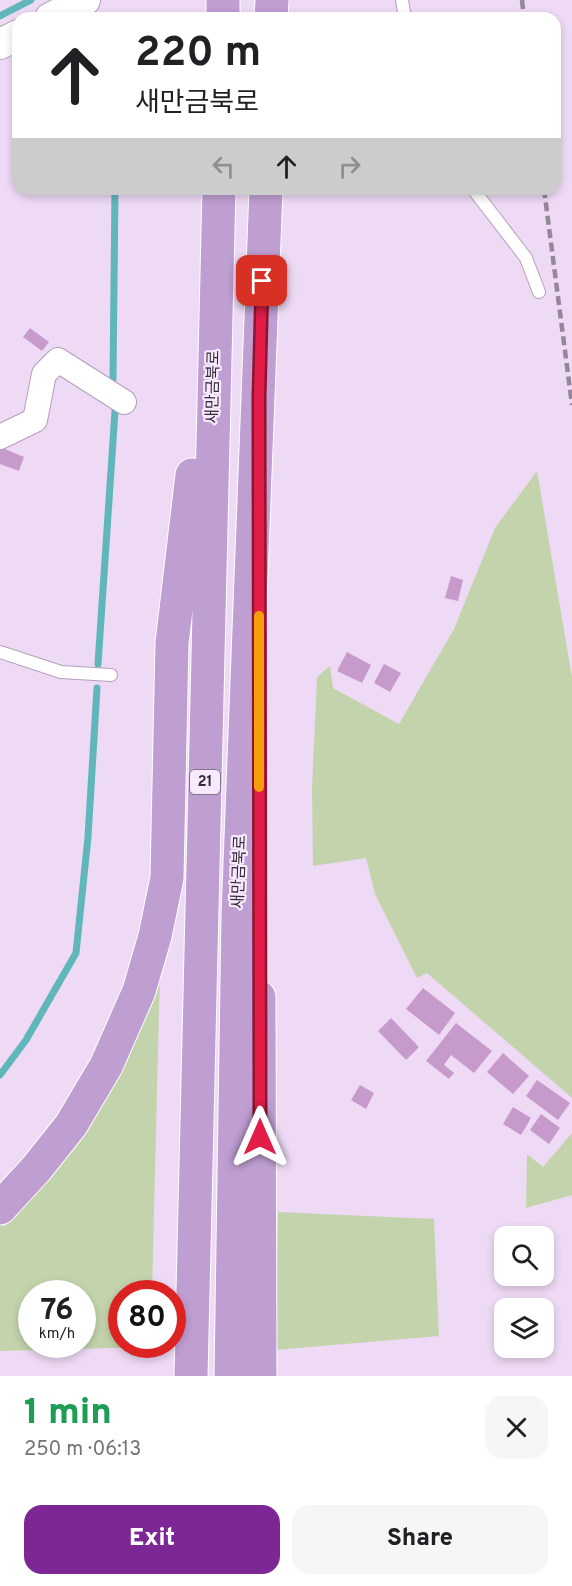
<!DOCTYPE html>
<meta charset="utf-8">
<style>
:root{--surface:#fff;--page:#f6f6f6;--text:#202124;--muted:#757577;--accent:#7d2796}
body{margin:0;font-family:Overpass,"Noto Sans KR",sans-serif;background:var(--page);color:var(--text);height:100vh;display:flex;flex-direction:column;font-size:22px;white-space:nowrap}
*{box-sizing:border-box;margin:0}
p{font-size:20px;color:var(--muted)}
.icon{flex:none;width:33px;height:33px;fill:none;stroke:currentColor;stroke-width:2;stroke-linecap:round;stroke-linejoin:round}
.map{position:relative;height:1376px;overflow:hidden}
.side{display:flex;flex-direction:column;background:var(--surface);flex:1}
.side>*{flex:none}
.banner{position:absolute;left:12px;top:12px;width:549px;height:183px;border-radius:18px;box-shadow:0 3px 9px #0003;background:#fff;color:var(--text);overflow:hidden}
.controls{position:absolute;left:494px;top:1226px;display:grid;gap:12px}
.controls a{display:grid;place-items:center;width:60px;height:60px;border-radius:12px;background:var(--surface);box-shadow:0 3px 9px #0003;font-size:30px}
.speed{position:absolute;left:18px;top:1280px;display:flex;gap:12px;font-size:30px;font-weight:700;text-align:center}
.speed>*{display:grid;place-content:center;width:78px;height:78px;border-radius:50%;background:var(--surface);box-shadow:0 3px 9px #0003;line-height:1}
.speed small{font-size:15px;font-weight:400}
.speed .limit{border:9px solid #d22;background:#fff;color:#111}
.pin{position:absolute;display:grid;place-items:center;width:51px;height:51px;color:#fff;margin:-26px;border-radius:12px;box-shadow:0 3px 9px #0006}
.me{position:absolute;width:66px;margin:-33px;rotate:0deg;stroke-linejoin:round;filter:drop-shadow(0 0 4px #0008)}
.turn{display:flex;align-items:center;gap:21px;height:126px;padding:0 24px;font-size:27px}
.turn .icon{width:78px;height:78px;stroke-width:2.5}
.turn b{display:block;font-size:42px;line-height:51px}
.lanes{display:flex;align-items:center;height:57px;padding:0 24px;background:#0003;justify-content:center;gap:30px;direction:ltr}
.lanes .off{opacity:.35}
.round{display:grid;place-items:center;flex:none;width:63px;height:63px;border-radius:18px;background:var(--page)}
.summary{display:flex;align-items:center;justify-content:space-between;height:102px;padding:0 24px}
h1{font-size:36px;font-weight:800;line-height:45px;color:#1e9e55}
.primary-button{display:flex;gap:12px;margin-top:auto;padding:12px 24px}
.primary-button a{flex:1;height:69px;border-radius:18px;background:var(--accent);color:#fff;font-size:24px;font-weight:800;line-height:69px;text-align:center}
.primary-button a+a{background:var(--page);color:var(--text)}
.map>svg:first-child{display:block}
</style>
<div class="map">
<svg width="572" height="1376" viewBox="0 0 572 1376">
<rect width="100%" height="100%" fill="#eedaf5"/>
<!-- green -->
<path fill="#c3d4ac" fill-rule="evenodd" d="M537,471L572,677V1098L427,973L417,978L375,894L366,858L313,866L312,789L317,677L330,666L333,688L399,724L454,629L495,528Z
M160,969L152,1293H122V1344H151V1347L0,1351V1221ZM32,1293H82V1344H32Z
M572,1133V1195L526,1208L527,1154L543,1167Z
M278,1212L434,1219L439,1336L275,1350Z"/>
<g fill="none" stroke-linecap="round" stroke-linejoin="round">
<!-- stream -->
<path stroke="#5fb6bb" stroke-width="7" d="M0,16L31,0
M113,379L115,189
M98,664L115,411
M0,1075L26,1040L76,953L88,837L97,688"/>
</g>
<!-- building -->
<path fill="#c69bcb" d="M30,328L49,342L42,351L23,337Z
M0,447L24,457L19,471L0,464Z
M451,576L463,580L458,601L445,598Z
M347,652L371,665L362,683L337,671Z
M384,664L401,673L390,692L374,683Z
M423,988L455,1013L439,1035L406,1009Z
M391,1018L419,1047L406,1060L378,1031Z
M456,1023L492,1051L474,1073L451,1055L444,1065L454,1073L449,1079L426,1061Z
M503,1053L529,1076L513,1094L487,1072Z
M537,1080L570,1103L558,1120L526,1096Z
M360,1085L374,1093L366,1109L351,1100Z
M513,1107L531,1118L521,1135L503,1124Z
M541,1114L560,1128L549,1144L530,1130Z"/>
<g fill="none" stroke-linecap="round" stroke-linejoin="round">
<!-- service casing -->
<g stroke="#b3a0ba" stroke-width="14">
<path id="service" d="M402,0L405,18
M473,189L526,258L539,292
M0,652L61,672L111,675"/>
</g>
<!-- minor casing -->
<g stroke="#b3a0ba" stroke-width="26">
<path id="minor" d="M0,437L35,420L44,374L58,360L124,402"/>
</g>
<!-- tertiary casing -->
<g stroke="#b3a0ba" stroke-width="32">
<path id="tertiary" d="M50,18L85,0
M0,44L18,35"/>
</g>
<!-- trunk casing -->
<g stroke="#fff" stroke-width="35">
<path id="trunk" d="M223,18V0
M271,18L272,0
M259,997L260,1376
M0,1208L36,1169L71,1125L106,1066L139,991L155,936L167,878L172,643L192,475
M191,1376L219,189
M231,1376L238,915L266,189"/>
</g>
<!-- service -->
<use href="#service" stroke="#fff" stroke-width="12"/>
<!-- minor -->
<use href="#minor" stroke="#fff" stroke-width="24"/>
<!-- tertiary -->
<use href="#tertiary" stroke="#fff" stroke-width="30"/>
<!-- trunk -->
<use href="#trunk" stroke="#bf9ed2" stroke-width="33"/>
<!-- rail -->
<path stroke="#948799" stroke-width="4.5" stroke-dasharray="9 4.5" stroke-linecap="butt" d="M522,0L524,18
M544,189L572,405"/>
</g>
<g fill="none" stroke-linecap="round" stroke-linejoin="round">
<!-- route casing -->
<g stroke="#92132f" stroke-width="15">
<path id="route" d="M260,1137L259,397L262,281"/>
</g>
<!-- route -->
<use href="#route" stroke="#e11d48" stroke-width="10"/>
<!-- slow -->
<path stroke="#f59e0b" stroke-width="10" d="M259,616V787"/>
</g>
<g text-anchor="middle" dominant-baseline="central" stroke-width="4.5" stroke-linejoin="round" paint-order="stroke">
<!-- shield labels -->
<rect fill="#f9e9ff" stroke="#6e6572" stroke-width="1.5" x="190" y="770" width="30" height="24" rx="4.5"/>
<g font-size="15" font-weight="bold" fill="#332c36">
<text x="205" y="782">21</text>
</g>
<!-- street labels -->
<g font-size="16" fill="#332c36" stroke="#f9e9ff">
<text transform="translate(214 387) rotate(-89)">새만금북로</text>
<text transform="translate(240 872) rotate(-88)">새만금북로</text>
</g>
</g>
</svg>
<div class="controls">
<a><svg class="icon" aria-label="search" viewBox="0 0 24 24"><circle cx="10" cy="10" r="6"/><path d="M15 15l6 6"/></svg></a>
<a><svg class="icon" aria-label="layers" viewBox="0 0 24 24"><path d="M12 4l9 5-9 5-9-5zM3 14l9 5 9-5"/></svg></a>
</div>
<div class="speed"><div>76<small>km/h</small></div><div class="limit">80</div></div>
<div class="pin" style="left:262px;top:281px;background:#d93025"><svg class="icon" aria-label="arrive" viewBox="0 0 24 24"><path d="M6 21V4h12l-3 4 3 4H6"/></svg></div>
<svg class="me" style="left:260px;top:1137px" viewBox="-20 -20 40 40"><path d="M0-17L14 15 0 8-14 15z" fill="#e11d48" stroke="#fff" stroke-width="4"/></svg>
<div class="banner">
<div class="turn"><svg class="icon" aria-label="ahead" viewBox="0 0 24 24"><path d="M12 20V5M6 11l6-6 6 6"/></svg><div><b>220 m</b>새만금북로</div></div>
<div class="lanes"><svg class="icon off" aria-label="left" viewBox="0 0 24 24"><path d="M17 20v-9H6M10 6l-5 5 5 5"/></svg><svg class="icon" aria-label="ahead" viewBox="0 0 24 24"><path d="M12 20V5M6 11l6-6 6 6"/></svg><svg class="icon off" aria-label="right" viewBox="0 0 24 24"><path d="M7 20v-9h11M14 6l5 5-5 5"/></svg></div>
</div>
</div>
<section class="side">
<div class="summary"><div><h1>1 min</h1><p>250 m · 06:13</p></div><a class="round"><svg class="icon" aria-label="close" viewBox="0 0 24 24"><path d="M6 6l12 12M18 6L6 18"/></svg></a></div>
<div class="primary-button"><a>Exit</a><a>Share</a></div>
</section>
